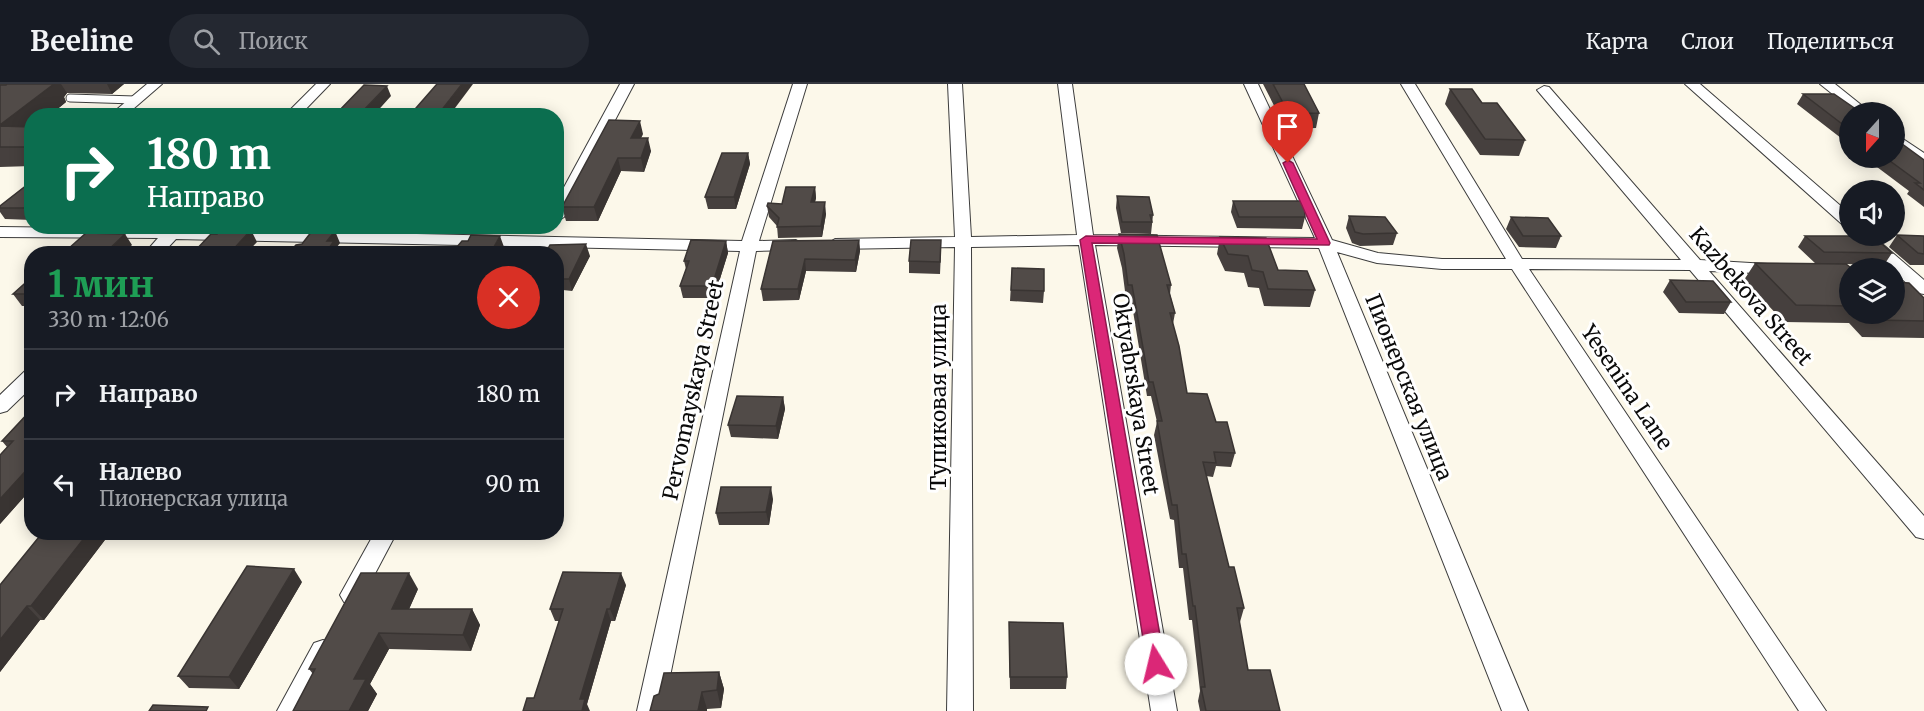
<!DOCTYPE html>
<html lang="ru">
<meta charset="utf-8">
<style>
:root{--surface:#171b24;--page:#242831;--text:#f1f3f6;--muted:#9ea1a6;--line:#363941}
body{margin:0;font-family:Merriweather,serif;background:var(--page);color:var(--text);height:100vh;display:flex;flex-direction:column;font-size:22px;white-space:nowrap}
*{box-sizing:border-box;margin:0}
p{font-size:20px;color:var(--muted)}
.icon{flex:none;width:33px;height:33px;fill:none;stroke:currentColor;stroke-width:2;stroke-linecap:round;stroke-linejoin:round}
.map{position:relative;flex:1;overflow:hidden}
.details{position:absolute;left:24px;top:162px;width:540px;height:294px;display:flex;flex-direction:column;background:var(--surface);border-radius:24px;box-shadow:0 3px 15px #0003}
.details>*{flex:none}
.guide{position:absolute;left:24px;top:24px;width:540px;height:126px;border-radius:24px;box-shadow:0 3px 15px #0003;background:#0b6e4f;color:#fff;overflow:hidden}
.needle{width:39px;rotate:201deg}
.controls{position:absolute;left:1839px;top:18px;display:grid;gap:12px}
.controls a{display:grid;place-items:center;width:66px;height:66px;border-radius:50%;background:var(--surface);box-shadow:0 3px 15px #0003;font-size:30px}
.pin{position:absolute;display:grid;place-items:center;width:51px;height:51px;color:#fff;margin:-62px -26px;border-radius:50% 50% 50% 0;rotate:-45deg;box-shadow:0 0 6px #0007}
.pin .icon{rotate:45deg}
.me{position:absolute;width:66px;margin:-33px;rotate:351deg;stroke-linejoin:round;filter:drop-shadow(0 0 4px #0008)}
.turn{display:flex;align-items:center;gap:21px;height:126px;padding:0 24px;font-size:27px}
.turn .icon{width:78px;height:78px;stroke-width:2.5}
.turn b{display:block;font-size:42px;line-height:51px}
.round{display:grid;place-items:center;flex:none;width:63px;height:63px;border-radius:32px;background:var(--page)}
.summary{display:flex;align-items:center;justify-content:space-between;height:102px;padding:0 24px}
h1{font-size:36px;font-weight:700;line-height:45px;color:#1e9e55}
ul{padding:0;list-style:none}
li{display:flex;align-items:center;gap:18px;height:90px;padding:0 24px;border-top:2px solid var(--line)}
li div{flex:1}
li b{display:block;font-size:22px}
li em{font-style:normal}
header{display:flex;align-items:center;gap:36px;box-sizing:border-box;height:84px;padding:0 30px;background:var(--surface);border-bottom:2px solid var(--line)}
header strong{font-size:28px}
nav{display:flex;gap:33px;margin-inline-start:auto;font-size:21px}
.search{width:420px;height:54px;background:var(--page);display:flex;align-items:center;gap:15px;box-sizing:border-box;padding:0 21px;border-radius:33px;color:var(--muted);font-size:22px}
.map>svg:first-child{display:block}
</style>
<header>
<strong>Beeline</strong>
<div class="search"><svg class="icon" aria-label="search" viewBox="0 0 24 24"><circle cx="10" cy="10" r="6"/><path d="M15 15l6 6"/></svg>Поиск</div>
<nav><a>Карта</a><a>Слои</a><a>Поделиться</a></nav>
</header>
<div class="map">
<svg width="1924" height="627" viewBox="0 0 1924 627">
<rect width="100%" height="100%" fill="#fcf8ea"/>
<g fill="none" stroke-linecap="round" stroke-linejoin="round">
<!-- service casing -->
<g stroke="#3d3d3d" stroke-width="9">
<path id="service" d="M70,14L135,16"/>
</g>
<!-- minor casing -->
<g stroke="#3d3d3d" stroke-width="2">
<path id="minor" d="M147,0H162L125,32H109Z
M316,0H330L299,32H284Z
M620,0H634L564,133L556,138V118Z
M793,0H807L759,157L796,156L804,161L796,166L756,167L663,627H637L740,167L176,155L162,170H144L158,154L0,153V143L167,145L170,142H180L182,145L742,157Z
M948,0H962L971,153L1077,151L1058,0H1072L1093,151L1315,154L1244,0H1258L1332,156L1378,169L1442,175H1506L1401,0H1415L1522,175L1681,176L1537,6L1544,2L1549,3L1700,176L1784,181L1786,185L1778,190L1709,187L1924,432V455L1916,453L1690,186L1529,185L1826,627H1799L1512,185H1442L1377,179L1337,168L1528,627H1502L1319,164L1095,161L1177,627H1151L1079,161L971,163L973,627H947L955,163L835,165L827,160L835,155L955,153Z
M1685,0H1700L1850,130V144L1844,142Z
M1820,0H1835L1870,28H1855Z
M1894,49L1924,69V80L1919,79L1894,60Z
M1856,152H1873L1924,196V210L1918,209L1894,188V184H1891Z
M32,285V303L7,327L0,329V311L25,287Z
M375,448H397L360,518L352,521L344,518L340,511Z
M323,556L332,559L335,566L303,627H277L314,559Z"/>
</g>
<!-- service -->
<use href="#service" stroke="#fff" stroke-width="7"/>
<!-- minor -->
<use href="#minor" fill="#fff" fill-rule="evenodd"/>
</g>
<!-- wall -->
<path fill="#46403e" d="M0,0H124L112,10L67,9L64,13L66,18L49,32H32V82L0,83Z
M1263,0H1304L1319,29L1316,44L1286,45Z
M1450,5L1482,19L1525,56L1519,72L1480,71L1445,20Z
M1803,10L1850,28V61L1797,20Z
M643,50L641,54L651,67L644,88L621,87L598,137H566L562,123Z
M748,69L750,80L736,125H708L705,113Z
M1865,74H1894L1924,76V123L1907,110L1909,107Z
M32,97V136L5,135L0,128V122Z
M815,103L816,114L815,118L826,130L822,153L778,154L777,142L769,133L767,122L782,120Z
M1117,112L1153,131L1151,150L1121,149L1116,124Z
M1233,117L1305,133L1302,145L1237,144L1231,128Z
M1349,132L1397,149L1393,161L1360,162L1352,159L1346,144Z
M1511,133L1561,152L1556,164L1519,163L1506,145Z
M241,142H271L270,143Z
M326,142H353L352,144H327Z
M481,142H517L513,149L483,148Z
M1119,150L1171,201L1170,210L1175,229L1173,240L1187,309L1216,338L1235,369L1231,383L1216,382L1213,393L1206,392L1229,483L1244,524L1240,538H1239L1248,586L1280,627H1200L1198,617L1200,607L1192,536H1189L1183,484H1179L1174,436L1170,435L1154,351L1157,338L1151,312H1147L1131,215H1126L1122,184L1117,164Z
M1897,151L1924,152V181H1910L1889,163Z
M1805,152L1892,169L1884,181L1846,180L1850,184V230H1894L1924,214V254L1862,253L1849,239L1784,238L1744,196L1755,179L1816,180L1798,163Z
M1220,153L1278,186L1315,206L1310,223L1264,222L1259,204L1248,203L1244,189L1225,187L1217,170Z
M859,156L860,167L856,188L806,187L799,216L763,217L761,205L773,157Z
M726,157L728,169L714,214H683L680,202L686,185L684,177Z
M941,168L940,190L909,189V177Z
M556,170L590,172L572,207L563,206L559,216H556Z
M1012,184L1044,207L1043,219L1010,217Z
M32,193V222H22L13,210Z
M1670,196L1731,218L1724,230L1679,229L1663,208Z
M783,313L785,325L778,355L731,353L728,341Z
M32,325V404L0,440V371L7,363L2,357Z
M773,415L769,441H719L716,429Z
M43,448H111L44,536H40L0,588V501Z
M302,498L239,605L189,604L178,592Z
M626,501L615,537H611L587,620L534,614L559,537H555L550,525Z
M418,505L409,525H472L480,541L471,567L389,565L370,600L377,610L368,627H293L313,590L309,585Z
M1009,538L1067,593L1066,605H1010Z
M719,588L724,605L721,624L707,625L650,627Z"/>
<!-- shaded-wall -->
<path fill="#393432" d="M54,0H61L67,9L64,13L66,18L49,32H32V45L0,44V41Z
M107,0H124L112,10Z
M462,0H473L449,32H437Z
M387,2L391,12L373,32H358Z
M640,37L643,50L634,67L631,54Z
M648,54L651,67L644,88L641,74Z
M748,69L750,80L736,125L734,113Z
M618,74L621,87L598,137L594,123Z
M815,103L816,114L812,129L811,118Z
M825,118L826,130L822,153L821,142Z
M32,119V134L24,124Z
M511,142H517L513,149Z
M251,146L257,158L246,170H229Z
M335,147L340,159L337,163L340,169L325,170L327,157Z
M125,150L132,161L123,170H104Z
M500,152L504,163L500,170H490Z
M859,156L860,167L856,188L855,176Z
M726,157L728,169L714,214L712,202Z
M586,160L590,172L572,207L569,195Z
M805,175L806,187L799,216L798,205Z
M559,195L563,206L559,216L556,208V201Z
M783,313L785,325L778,355L776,342Z
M32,380V404L0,440V415Z
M771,403L773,415L769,441L766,428Z
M89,448H111L44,536L31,522Z
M294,485L302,498L239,605L229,593Z
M409,489L418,505L402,541L392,525Z
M621,489L626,501L615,537L610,525Z
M27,522L40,536L0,588V556Z
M472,525L480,541L471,567L463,551Z
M607,525L611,537L587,620L590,627H582L580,615Z
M379,549L389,565L370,600L377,610L368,627H349L354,595Z
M719,588L724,605L721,624L717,606Z
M702,608L707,625V627H698Z"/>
<!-- building -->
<path fill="#514b48" stroke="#393432" stroke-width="1.5" d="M7,0H54L0,41V1H6Z
M437,0H462L437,32H409Z
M1273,0H1304L1319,29L1289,30Z
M364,1L387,2L358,32H334Z
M1450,5H1472L1482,19H1497L1525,56L1485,55Z
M1803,10H1834L1860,28H1850V46Z
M609,36L640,37L631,54H648L641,74H618L594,123H562Z
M0,42L32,43V63H0Z
M1894,54L1924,76V106L1915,99H1920L1886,74H1894Z
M722,69H748L734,113H705Z
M32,97V119L24,124H0V122Z
M786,103H815L811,118H825L821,142L777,143L779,134L767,122L768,119L782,120Z
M1117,112L1149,113L1153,131H1150L1152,138H1122Z
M1233,117H1304L1305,133H1239Z
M1349,132L1385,133L1397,149L1363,150L1355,148Z
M1511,133L1548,134L1561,152H1523Z
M222,146H251L229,170H192L211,150H217Z
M312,147H335L327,157H334L325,170H288L296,161L302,160Z
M86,149L125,150L104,170H57L63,165H68Z
M1119,150L1157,151L1171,201H1167L1175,229H1170L1179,262L1187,309L1207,310L1216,338H1227L1235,369L1214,368L1216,379L1203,378L1229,483H1234L1244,524H1237L1248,586H1270L1280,627H1206L1201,603H1205L1195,522H1193L1186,470H1182L1177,421H1172L1157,337H1162L1153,298H1149L1132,201H1128L1124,170Z
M471,151L500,152L490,170H451L462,157H468Z
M1897,151L1924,152V170L1918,169Z
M1805,152H1873L1892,169L1824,168Z
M1220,153L1266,154L1278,186L1307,187L1315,206L1268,205L1263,188L1252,186L1248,172L1228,170Z
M691,156L726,157L712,202H680L689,177H684Z
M859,156L855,176L805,175L798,205H761L773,157Z
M911,156H941L940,178L909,177Z
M586,160L569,195H559L556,201V170H545L550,161Z
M1755,179L1846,180L1851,184H1850V222L1796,221Z
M1012,184L1044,185V207L1011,206Z
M32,193V210H13Z
M1670,196L1713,197L1731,218H1686Z
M1894,198L1909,199L1924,214V237L1875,236L1869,230H1894Z
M737,312L783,313L776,342L728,341Z
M32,325V380L0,415V371L13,357H2Z
M721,403H771L766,428L716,429Z
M43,448H89L31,522H27L0,556V501Z
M247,482L294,485L229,593L178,592Z
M563,488L621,489L610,525H607L580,615H585L582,627H523L527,614H534L563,525H550Z
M361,489H409L392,525H472L463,551L379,549L354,595H366L349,627H293L315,585H309Z
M1009,538L1063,539L1067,593H1010Z
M719,588L717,606L702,608L698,627H650L654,612L659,610L664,589Z
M153,621L208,623L206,627H149Z"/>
<!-- route -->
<path fill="#db2777" stroke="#8e194d" stroke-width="1.5" d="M1288,76L1293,79L1330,159L1329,161L1092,159L1165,580L1162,585L1156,587L1150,585L1147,580L1080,156L1086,152L1317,155L1283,79Z"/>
<g text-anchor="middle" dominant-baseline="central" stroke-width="6" stroke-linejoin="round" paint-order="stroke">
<!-- street labels -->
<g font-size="21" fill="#0a0a0a" stroke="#fff">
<text transform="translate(1751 212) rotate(49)">Kazbekova Street</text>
<text transform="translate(1409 303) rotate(68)">Пионерская улица</text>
<text transform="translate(1627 303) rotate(56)">Yesenina Lane</text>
<text transform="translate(693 306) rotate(-78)">Pervomayskaya Street</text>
<text transform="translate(1136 310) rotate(81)">Oktyabrskaya Street</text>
<text transform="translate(938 313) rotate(-90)">Тупиковая улица</text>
</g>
</g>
</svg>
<div class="controls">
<a><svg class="needle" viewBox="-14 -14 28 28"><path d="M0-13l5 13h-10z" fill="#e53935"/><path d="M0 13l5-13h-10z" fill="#9ea1a6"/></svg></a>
<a><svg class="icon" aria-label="sound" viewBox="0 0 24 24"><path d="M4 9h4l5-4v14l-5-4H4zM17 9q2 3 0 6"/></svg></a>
<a><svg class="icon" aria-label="layers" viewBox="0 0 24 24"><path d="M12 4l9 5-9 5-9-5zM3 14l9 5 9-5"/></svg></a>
</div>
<div class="pin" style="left:1288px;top:79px;background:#d93025"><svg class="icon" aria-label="arrive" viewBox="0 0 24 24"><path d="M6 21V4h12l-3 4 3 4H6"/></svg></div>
<svg class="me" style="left:1156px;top:580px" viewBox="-20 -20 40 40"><circle r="19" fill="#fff"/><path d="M0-13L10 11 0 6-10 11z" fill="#db2777"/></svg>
<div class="guide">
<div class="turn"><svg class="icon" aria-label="right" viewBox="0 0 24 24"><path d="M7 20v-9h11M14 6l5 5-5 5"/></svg><div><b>180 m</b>Направо</div></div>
</div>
<section class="details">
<div class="summary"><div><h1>1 мин</h1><p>330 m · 12:06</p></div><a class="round" style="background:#d93025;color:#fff"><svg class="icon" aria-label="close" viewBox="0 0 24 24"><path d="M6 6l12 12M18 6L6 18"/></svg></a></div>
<ul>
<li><svg class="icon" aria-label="right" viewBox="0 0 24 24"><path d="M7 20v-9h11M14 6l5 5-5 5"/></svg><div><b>Направо</b></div><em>180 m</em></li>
<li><svg class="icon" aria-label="left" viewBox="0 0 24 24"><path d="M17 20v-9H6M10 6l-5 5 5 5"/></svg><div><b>Налево</b><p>Пионерская улица</p></div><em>90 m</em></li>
</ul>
</section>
</div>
